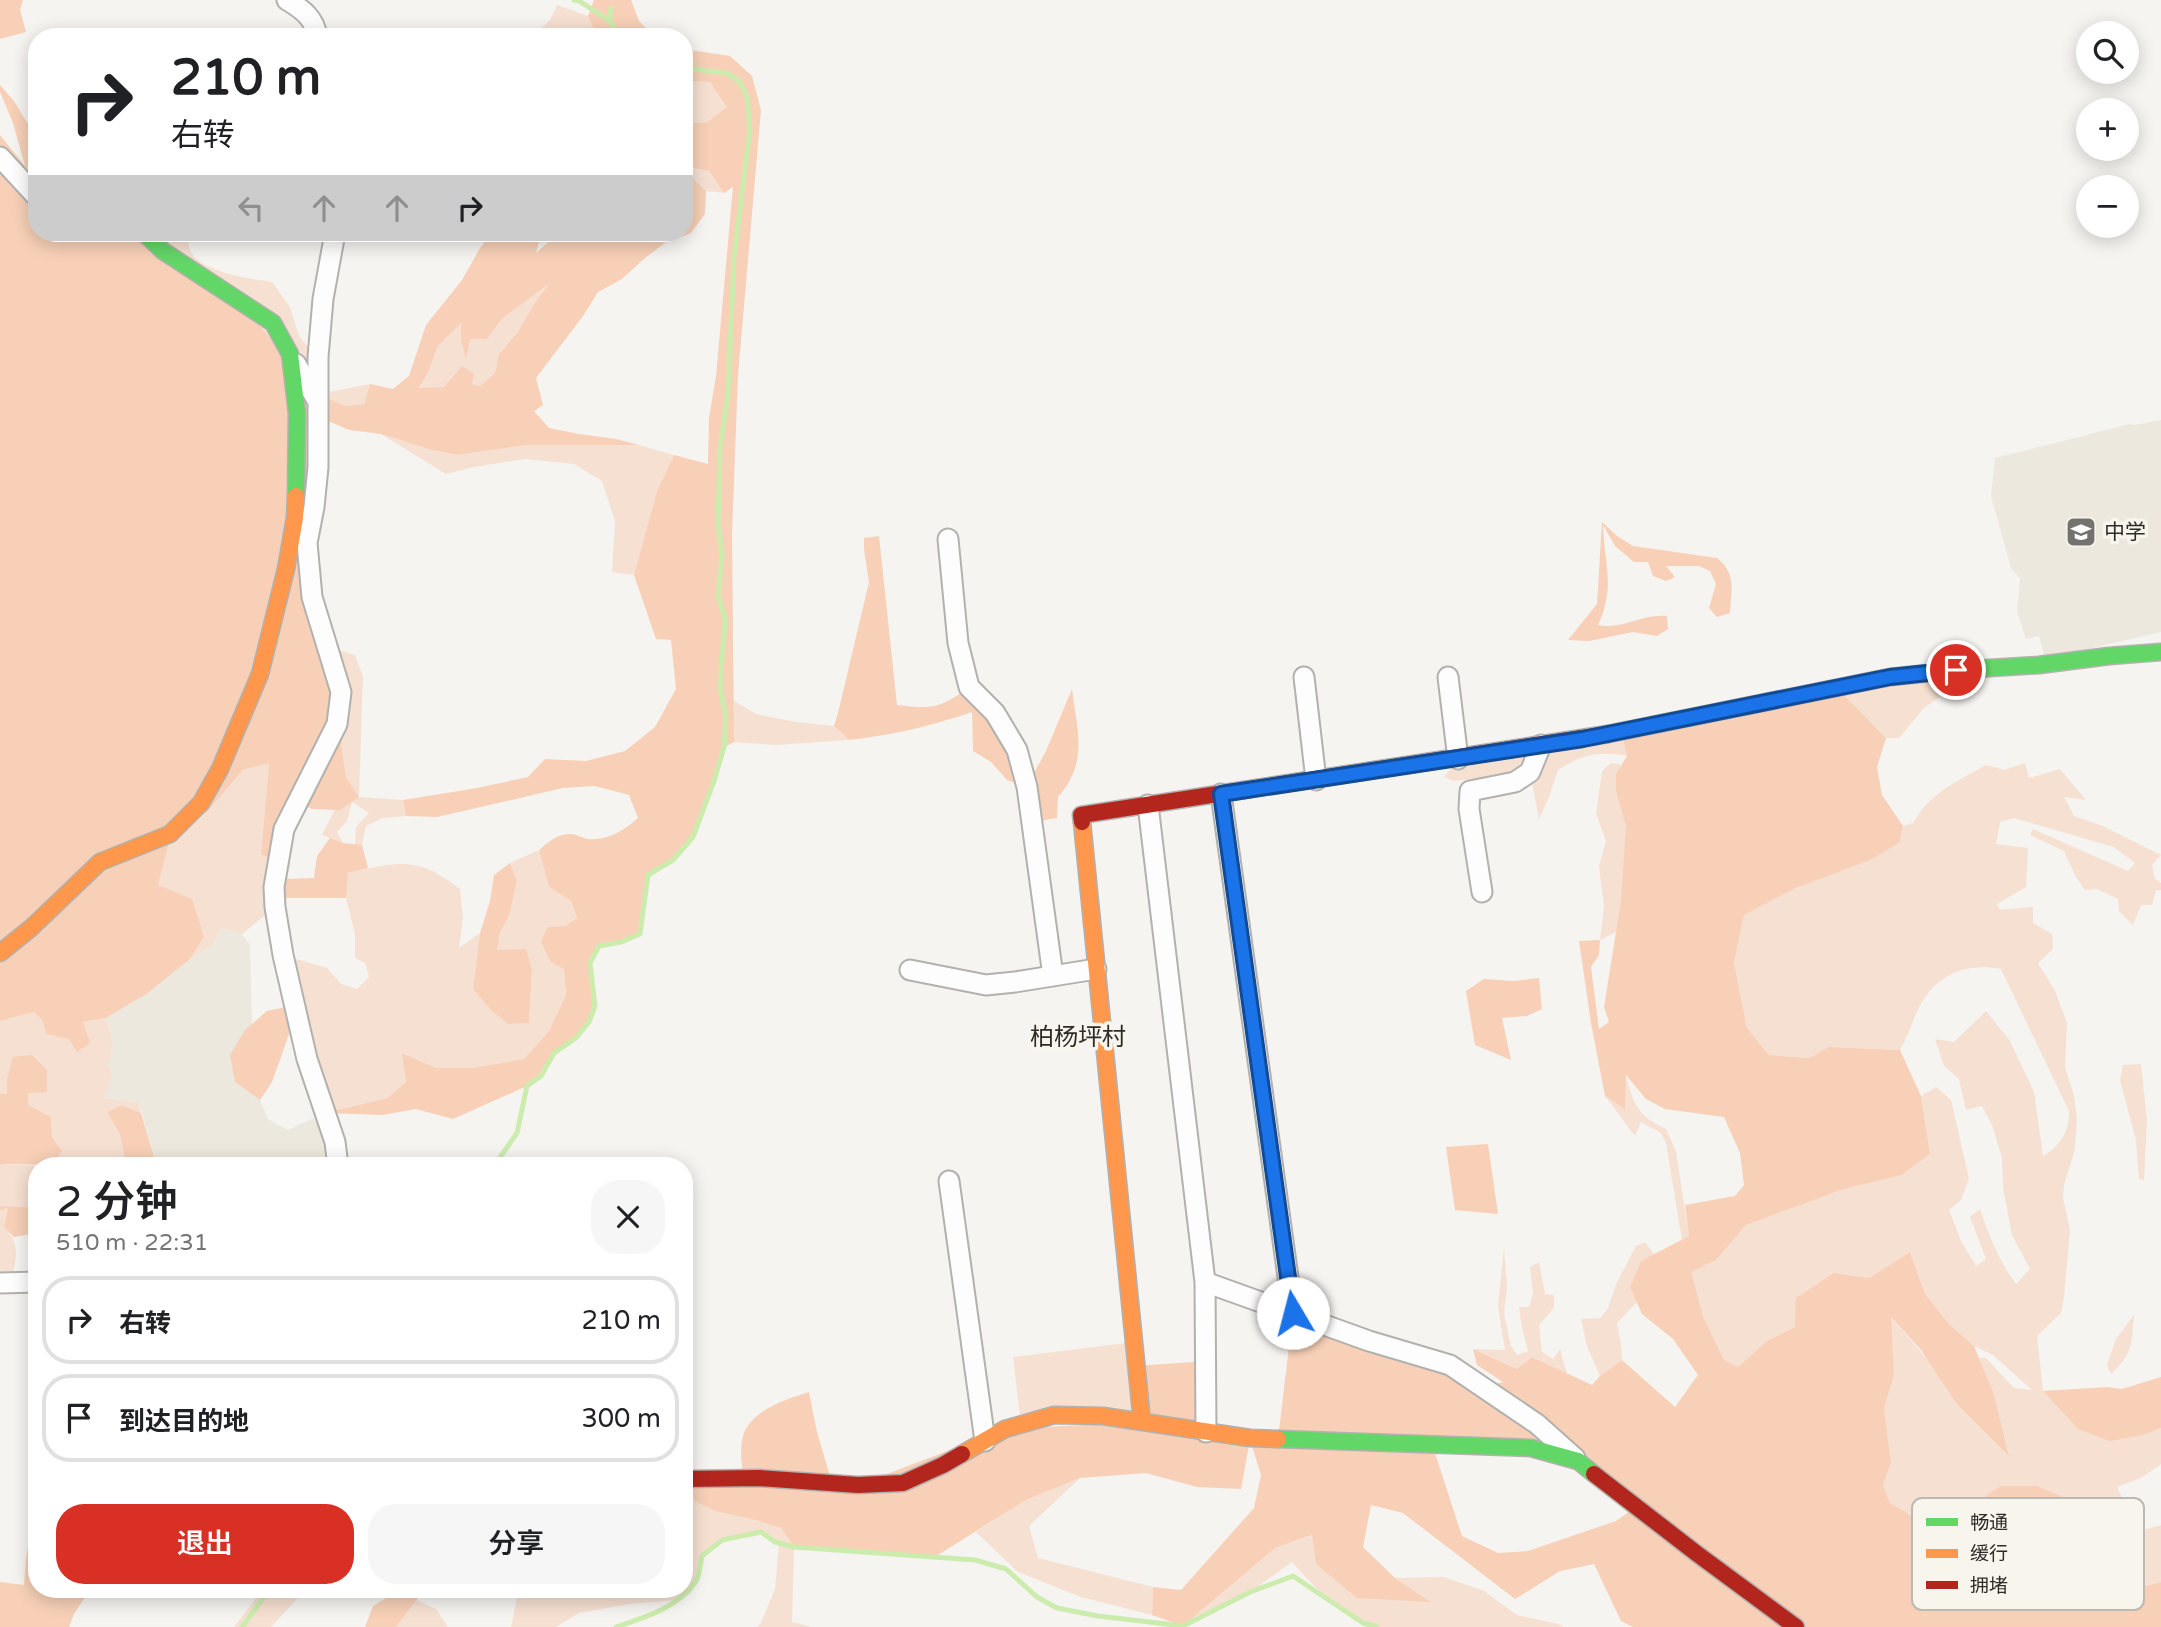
<!DOCTYPE html>
<html lang="zh">
<meta charset="utf-8">
<style>
:root{--surface:#fff;--page:#f6f6f6;--text:#202124;--muted:#757577;--line:#e0e0e0;--accent:#d93025}
body{margin:0;font-family:"Varela Round","Noto Sans SC",sans-serif;background:var(--page);color:var(--text);height:100vh;display:flex;flex-direction:column;font-size:26px;white-space:nowrap}
*{box-sizing:border-box;margin:0}
p{font-size:23px;color:var(--muted)}
.icon{flex:none;width:38px;height:38px;fill:none;stroke:currentColor;stroke-width:2;stroke-linecap:round;stroke-linejoin:round}
.map{position:relative;flex:1;overflow:hidden}
.drawer{position:absolute;left:28px;top:1157px;width:665px;height:441px;display:flex;flex-direction:column;background:var(--surface);border-radius:28px;box-shadow:0 4px 18px #0003}
.drawer>*{flex:none}
.banner{position:absolute;left:28px;top:28px;width:665px;height:214px;border-radius:28px;box-shadow:0 4px 18px #0003;background:#fff;color:var(--text);overflow:hidden}
.tools{position:absolute;left:2076px;top:21px;display:grid;gap:14px}
.tools a{display:grid;place-items:center;width:63px;height:63px;border-radius:50%;background:var(--surface);box-shadow:0 4px 18px #0003;font-size:35px}
.pin{position:absolute;display:grid;place-items:center;width:60px;height:60px;color:#fff;margin:-30px;border:4px solid #fff;border-radius:50%;box-shadow:0 2px 7px #0007}
.me{position:absolute;width:77px;margin:-38px;rotate:352deg;stroke-linejoin:round;filter:drop-shadow(0 0 5px #0008)}
.turn{display:flex;align-items:center;gap:24px;height:147px;padding:0 28px;font-size:32px}
.turn .icon{width:91px;height:91px;stroke-width:2.5}
.turn b{display:block;font-size:49px;line-height:60px}
.lanes{display:flex;align-items:center;height:66px;padding:0 28px;background:#0003;justify-content:center;gap:35px;direction:ltr}
.lanes .off{opacity:.35}
.round{display:grid;place-items:center;flex:none;width:74px;height:74px;border-radius:28px;background:var(--page)}
.summary{display:flex;align-items:center;justify-content:space-between;height:119px;padding:0 28px}
h1{font-size:42px;font-weight:600;line-height:52px}
.primary-button{display:flex;gap:14px;margin-top:auto;padding:14px 28px}
.primary-button a{flex:1;height:80px;border-radius:28px;background:var(--accent);color:#fff;font-size:28px;font-weight:600;line-height:80px;text-align:center}
.primary-button a+a{background:var(--page);color:var(--text)}
ul{padding:0;list-style:none}
li{display:flex;align-items:center;gap:21px;height:88px;margin:0 14px 10px;padding:0 14px;border:4px solid var(--line);border-radius:28px}
li div{flex:1}
li b{display:block;font-size:26px}
li em{font-style:normal}
.map>svg:first-child{display:block}
</style>
<div class="map">
<svg width="2161" height="1627" viewBox="0 0 2161 1627">
<rect width="100%" height="100%" fill="#f5f4f0"/>
<!-- built -->
<path fill="#ece8de" d="M2161,420V632L2045,659L2039,636L2026,639L2017,611L2020,579L2011,568L1991,496L1995,458L2130,424L2135,425Z
M221,928L242,934L250,945L252,1024L245,1030L235,1082L260,1100L268,1119L288,1130L325,1113L338,1165H148L154,1157L139,1102L103,1098L113,1074L108,1067L113,1042L106,1018L148,993L190,959L214,944Z"/>
<!-- green -->
<path fill="#f6e0d2" d="M557,5L588,16L597,37H532L550,20Z
M684,81L710,82L728,107L707,122L684,124Z
M684,166L709,171L724,193L706,191L693,177L684,181Z
M144,233H188C189,238 188,245 190,250C199,272 251,279 272,282L290,307L299,336L310,349L319,394L370,384L364,404L346,406L319,395Z
M552,282L534,304L518,332L499,354L495,373L480,386L472,384L419,389L427,375L438,346L461,322L466,358L469,339H487L502,319Z
M381,434L428,449L457,455L528,445H639L674,455L657,491L634,575L612,572L615,521L602,481L574,464L525,459L474,467L446,474Z
M328,647L355,655L363,677L359,797L403,800L406,816L383,818L366,826L362,845L355,844L356,827L369,813L352,802L347,821L337,832L343,843L322,835L335,809L359,797L346,777Z
M1978,668L1923,709L1899,738H1886L1836,687Z
M733,700L756,714L796,722L834,726L849,740L776,745L734,742Z
M1621,731L1627,756C1597,751 1584,754 1558,770L1549,797L1539,819L1530,772L1454,781L1444,777L1458,759Z
M269,763L261,853L278,862L275,907L242,934L221,928L214,944L190,959L204,937L157,885L170,834L208,811L243,770Z
M1611,763L1621,765C1609,786 1624,806 1626,828C1627,862 1622,898 1618,931L1600,940L1604,907L1599,866L1606,841L1596,814L1602,771Z
M2025,763L2029,778L2060,769L2086,800L2064,797L2074,816L2103,826L2161,855L2152,865L2155,879L2161,883V890H2156L2152,905H2141L2133,925L2119,911L2118,899L2097,889L2085,890L2076,877L2064,851L2030,835L2033,829L2128,871L2135,863L2114,847L2014,818L2000,822L1996,844L2028,848L2026,887L1997,904L2000,910L2033,907V923L2052,934L2053,949L2038,963L2055,991L2067,1023L2065,1067L2074,1096L2077,1118L2075,1149L2064,1185L2063,1198L2070,1230L2064,1297L2061,1313L2037,1336L2043,1391L2078,1429L2143,1435L2161,1428V1464L2141,1478L2117,1487L2130,1515L2121,1524L2128,1534L2161,1525V1582L2125,1591L2090,1582L2069,1546L2000,1486L1936,1530L1890,1503L1883,1485L1891,1463L1884,1408L1894,1376L1890,1316L2009,1454L1994,1394L1979,1358H1986L2014,1388L2032,1390L1993,1355L1974,1346L1949,1324L1925,1294L1910,1252L1869,1278L1834,1273L1795,1327L1767,1341L1738,1367L1724,1360L1703,1316L1690,1272L1716,1260L1746,1225L1844,1189L1902,1175L1930,1154L1921,1096L1936,1087L1951,1100L1969,1179L1961,1200L1949,1210L1961,1241L1976,1266L1986,1259L1970,1217L1980,1209C1989,1236 1999,1261 2016,1284L2030,1269L2012,1235L2003,1188L2002,1158L1992,1125L1982,1106L1966,1110L1959,1079L1944,1066L1935,1039L1954,1042L1986,1011L2010,1041L2034,1092L2043,1156C2060,1147 2070,1130 2069,1111L2001,969C1962,962 1932,977 1916,1014C1911,1026 1907,1038 1900,1050L1829,1047L1809,1058L1769,1055L1747,1028L1734,963L1744,915L1796,888L1898,843L1903,826L1913,823C1931,792 1956,782 1986,765L2004,770Z
M539,850L549,887L571,901L577,918L565,926L548,927L564,969L566,995L549,1031L524,1059L472,1068H437L403,1053L406,1082L387,1098L325,1113L283,955L327,968L341,984L357,989L369,977L365,963L355,958V934L346,898L347,873C398,862 416,855 460,889L463,918L459,948L480,933L473,989L529,1023L532,969L526,950L497,951L500,933L509,916L517,881L510,863Z
M34,1012L43,1021L82,1022L106,1018L113,1042L108,1067L113,1074L104,1098L139,1102L141,1113L122,1105L107,1112L120,1134L125,1157L103,1163L102,1165H53L62,1151L52,1137L51,1118L28,1106V1093L7,1080V1094H0V1021Z
M2141,1064L2147,1120L2144,1180L2139,1179L2136,1140L2120,1080L2123,1065Z
M1625,1075C1636,1106 1635,1114 1666,1129L1676,1151L1689,1236L1682,1240L1666,1143L1661,1133L1641,1122L1635,1136L1605,1096L1625,1108Z
M6,1164L37,1166V1208H8L4,1227C22,1245 16,1260 10,1283H0V1210L6,1208L0,1206V1165Z
M1645,1242L1654,1254L1641,1261L1630,1287L1637,1302L1617,1323L1621,1345L1622,1360L1600,1376L1587,1346L1581,1319L1601,1318L1608,1308L1617,1282L1636,1246Z
M1504,1248L1507,1286L1504,1314L1511,1346L1517,1355L1528,1351L1522,1328L1519,1307H1529L1533,1293L1530,1267L1539,1262L1545,1294L1554,1295V1308L1539,1325L1542,1352L1553,1359L1560,1349L1567,1374L1533,1357L1517,1369L1473,1349L1505,1350L1498,1306Z
M2134,1315C2131,1345 2133,1353 2111,1374L2107,1365L2116,1339Z
M1134,1342L1142,1422L1021,1425L1013,1357Z
M1080,1478L1029,1526L1038,1558L1153,1587L1152,1615L1081,1597L1018,1572L976,1532L1026,1500Z
M694,1501L715,1511L755,1520L781,1528L794,1547L792,1622L812,1627H757L761,1623L775,1589L779,1544L761,1532L722,1540L702,1556L697,1582L677,1600L630,1604L579,1613L556,1627H511L519,1589H684V1512Z
M1313,1535L1430,1601L1395,1578L1444,1577L1484,1591L1517,1615L1558,1624L1564,1627H1377C1342,1617 1315,1588 1292,1562L1250,1592L1183,1626L1275,1548Z
M263,1589H306L271,1627H234Z
M416,1600L436,1609L448,1627H396Z"/>
<!-- forest -->
<path fill="#f7d0b7" fill-rule="evenodd" d="M0,0H23L20,10L26,32L0,39Z
M594,0H631L639,21L655,37H597L588,16Z
M684,49L730,56L752,76L761,110L738,375L732,534L734,742L724,747C716,773 706,812 694,836C684,853 665,865 648,875L640,934L621,942L599,946L590,963L595,1006L589,1022L576,1038L554,1053L541,1076L527,1086L453,1119L416,1109L382,1115L325,1113L387,1098L406,1082L402,1053L437,1068H472L524,1059L549,1031L566,995L564,969L550,961L541,941L548,927L565,926L577,918L571,901L549,887L539,850C548,842 558,833 572,834C578,835 583,838 588,839C607,841 625,830 638,818L629,795L595,786L563,788L437,817L406,816L403,800L477,788L528,777L545,759L586,761L625,751L655,727L676,689L671,640L656,639L634,575L657,491L674,455L708,464L709,418L716,376L733,187L724,193L709,171L684,166V124L707,122L727,107L710,82L684,81Z
M0,85L14,101L37,139V233H144L234,296L318,394L346,406L364,404L370,384L393,389L409,376L426,325L462,280L480,248L491,233H541L536,253L559,233H684V181L692,177L706,191L705,214L691,233L665,243L645,258L622,279L598,292L583,316L536,378L543,405L534,411L549,428L579,434L616,439L639,445H527L457,455L428,449L381,434L349,430L319,417L307,543L328,647L346,777L359,797L340,810L312,809L298,802L278,862L261,854L269,763L243,770L208,811L171,834L158,885L192,899L204,937L190,959L148,993L106,1018L83,1022L90,1043L77,1052L69,1039L46,1034L43,1021L34,1012L0,1021V135L25,166L13,123L0,92ZM549,284L534,304L518,332L499,354L495,373L480,386L472,384L474,374L462,366L444,387L419,388L427,375L438,346L461,323V338L466,360L470,339H487L502,319Z
M1602,522L1617,536L1633,546L1717,558C1737,574 1731,590 1730,613L1717,617L1709,608L1716,584L1710,571L1699,566H1666L1675,577L1666,581L1653,576L1648,562H1634L1615,546L1603,525C1604,563 1616,587 1598,625C1622,630 1643,613 1667,616L1668,629L1657,636L1633,632L1589,641L1568,640L1597,604Z
M879,536L897,705C934,709 939,709 969,687L1027,786L1046,751L1072,689C1077,731 1089,762 1058,797L1057,818L1032,822L1027,787L1007,780L991,762L973,751L972,712C932,726 891,735 849,740L834,726L838,713L869,582L864,550V538Z
M1836,687L1886,738L1877,767L1882,795L1903,826L1899,843L1870,860L1796,888L1744,915L1734,963L1747,1028L1769,1055L1809,1058L1829,1047L1900,1050L1921,1096L1930,1154L1902,1175L1844,1189L1746,1225L1716,1260L1691,1272L1703,1316L1724,1360L1738,1367L1767,1341L1795,1327L1796,1298L1834,1273L1869,1278L1910,1252L1925,1294L1949,1324L1974,1346L1994,1394L2009,1456L1957,1404L1921,1350L1891,1317L1894,1376L1884,1408L1891,1463L1883,1485L1890,1503L1936,1530L2000,1486H2037L2069,1500L2083,1516L2069,1546L2090,1582L2125,1591L2161,1582V1627H1633L1621,1621L1594,1564L1560,1571L1515,1599L1403,1513L1371,1505L1363,1547L1395,1578L1431,1602L1357,1598L1316,1564L1312,1535L1275,1548L1183,1626L1152,1615L1153,1587L1181,1590L1254,1508L1261,1475L1250,1440L1241,1489L1197,1487L1146,1473L1080,1478L1026,1500L933,1558L794,1547L781,1528L755,1520L715,1511L694,1501L687,1479L743,1478C742,1464 739,1447 744,1433C754,1409 787,1399 809,1392L817,1432L832,1483L858,1485L1005,1429L1142,1422L1136,1366L1206,1361V1432L1278,1439L1293,1313L1484,1387L1503,1382L1477,1365L1473,1349L1517,1369L1532,1357L1592,1385L1600,1376L1622,1360L1675,1407L1698,1375L1673,1339L1642,1314L1630,1287L1641,1261L1689,1236L1685,1205L1735,1196L1744,1185L1740,1153L1724,1117L1665,1109L1646,1099L1626,1075L1625,1109L1605,1096L1591,1023L1579,941L1600,940L1599,955L1591,967L1599,1029L1609,1022L1604,1007L1621,901L1626,826L1616,791V774L1627,756L1621,731ZM1433,1447L1578,1461L1636,1507L1616,1521L1528,1551L1498,1553L1462,1536Z
M330,838L343,843L362,845L368,868L348,873L346,898H285V879L314,878L317,856Z
M510,863L517,881L509,916L500,933L497,950L526,949L532,969L529,1023L508,1024L490,1009L473,989L480,933L490,901L494,875Z
M1539,978L1542,1009L1527,1016L1502,1018L1511,1060L1475,1045L1466,991L1484,979L1513,981Z
M295,1005L288,1022L289,1034L281,1057L272,1082L260,1100L235,1082L230,1055L245,1030L267,1011Z
M32,1055L47,1070V1092L28,1093V1105L51,1117L52,1137L62,1151L53,1165L6,1164L0,1165V1094H7V1080L13,1057Z
M122,1105L141,1113L154,1157L148,1165L126,1164L120,1134L107,1112Z
M1488,1144L1498,1214L1455,1210L1446,1147Z
M0,1206L37,1208V1233L14,1237L4,1227L8,1208L0,1210Z
M2161,1377V1428L2143,1435L2110,1441L2078,1429L2043,1391L2107,1387L2122,1389Z
M37,1527V1589H90L74,1614L69,1627H0V1582L24,1585C26,1565 25,1543 37,1527Z
M397,1589H425L396,1627H365L373,1606L396,1592Z"/>
<g fill="none" stroke-linecap="round" stroke-linejoin="round">
<!-- stream -->
<path stroke="#ccecae" stroke-width="5" d="M574,0L579,1L610,21
M611,8L610,21L619,37
M494,1166L517,1133L527,1086L541,1076L554,1053L576,1038L589,1022L595,1006L590,963L599,946L621,942L640,934L648,875L673,860L693,837L714,781L724,747L726,716L720,689L725,619L718,596L722,555L718,525L720,447L728,394L734,258L750,128L747,97L739,81L726,73L684,68
M242,1627L270,1589
M616,1627C643,1618 677,1608 695,1583C700,1577 700,1564 702,1556L722,1540L761,1532L775,1542L794,1547L975,1560L1006,1569L1037,1597L1057,1608L1098,1616L1183,1626L1250,1592L1293,1576L1363,1623L1377,1627"/>
<!-- street casing -->
<g stroke="#b2b1ae" stroke-width="23">
<path id="street" d="M287,0C302,9 315,18 317,37
M0,157L37,197
M296,364L318,402V467L314,507L307,543L312,597L341,692L337,724L284,829L274,887L275,907L283,955L307,1059L335,1142L338,1166
M318,401V357L323,299L335,233
M948,539L958,643L969,687L995,713L1017,750L1027,787L1053,976
M1304,677L1316,780
M1448,677L1458,759
M1221,794L1293,1313
M1148,805L1205,1282L1206,1432
M1482,892L1469,809L1470,791L1515,782L1530,772L1541,745
M910,970L986,985L1015,982L1096,969
M949,1181L985,1441
M1205,1282L1369,1341L1450,1365L1537,1424L1575,1458
M0,1283L37,1282"/>
</g>
<!-- fast casing -->
<g stroke="#b2b1ae" stroke-width="19">
<path id="fast" d="M144,233L163,251L273,323L290,354L297,413L296,496
M1958,670L2039,665L2109,656L2161,652
M1278,1439L1531,1448L1578,1461L1594,1474"/>
</g>
<!-- slow casing -->
<g stroke="#b2b1ae" stroke-width="19">
<path id="slow" d="M1608,734L1890,677L1958,670
M1082,822L1142,1422
M0,953L31,928L100,862L170,834L201,803L220,769L260,674L286,569L295,518L296,496
M962,1454L1005,1429L1054,1415L1103,1416L1250,1438L1278,1439"/>
</g>
<!-- jam casing -->
<g stroke="#b2b1ae" stroke-width="19">
<path id="jam" d="M1082,822L1081,815L1608,734
M1594,1474L1696,1553L1796,1627
M684,1479L759,1478L858,1485L903,1483L943,1465L962,1454"/>
</g>
<!-- street -->
<use href="#street" stroke="#fefdfd" stroke-width="19"/>
<!-- fast -->
<use href="#fast" stroke="#63d668" stroke-width="16"/>
<!-- slow -->
<use href="#slow" stroke="#ff974d" stroke-width="16"/>
<!-- jam -->
<use href="#jam" stroke="#b3261e" stroke-width="16"/>
</g>
<g fill="none" stroke-linecap="round" stroke-linejoin="round">
<!-- route casing -->
<g stroke="#114b97" stroke-width="18">
<path id="route" d="M1293,1313L1221,794L1583,739L1890,677L1956,670"/>
</g>
<!-- route -->
<use href="#route" stroke="#1a73e8" stroke-width="12"/>
</g>
<!-- icons -->
<defs>
<g id="school-square" transform="scale(1.575)"><rect x="-9" y="-9" width="18" height="18" rx="4" fill="#73726f" stroke="#f8f5ed"/><path d="M0-5L7-2L0 1L-7-2ZM-4 1L0 2.5L4 1V4Q0 6-4 4Z" fill="#fff"/></g>
</defs>
<g fill-rule="evenodd">
<use href="#school-square" x="2081" y="532"/>
</g>
<g text-anchor="middle" dominant-baseline="central" stroke-width="7" stroke-linejoin="round" paint-order="stroke">
<!-- poi labels -->
<g font-size="21" fill="#2d2c29" stroke="#f8f5ed" text-anchor="start">
<text x="2104" y="532">中学</text>
</g>
<!-- quarter labels -->
<g font-size="24" fill="#2d2c29" stroke="#f8f5ed">
<text x="1078" y="1037">柏杨坪村</text>
</g>
</g>
<!-- legend -->
<rect x="1912" y="1498" width="232" height="112" rx="10" fill="#f8f5ed" stroke="#bbb9b2" stroke-width="2"/>
<rect x="1926" y="1518" width="32" height="8" fill="#63d668"/>
<rect x="1926" y="1549" width="32" height="9" fill="#ff974d"/>
<rect x="1926" y="1581" width="32" height="8" fill="#b3261e"/>
<g font-size="19" fill="#2d2c29">
<text x="1970" y="1529">畅通</text>
<text x="1970" y="1560">缓行</text>
<text x="1970" y="1592">拥堵</text>
</g>
</svg>
<div class="tools">
<a><svg class="icon" aria-label="search" viewBox="0 0 24 24"><circle cx="10" cy="10" r="6"/><path d="M15 15l6 6"/></svg></a>
<a>+</a>
<a>−</a>
</div>
<div class="pin" style="left:1956px;top:670px;background:#d93025"><svg class="icon" aria-label="arrive" viewBox="0 0 24 24"><path d="M6 21V4h12l-3 4 3 4H6"/></svg></div>
<svg class="me" style="left:1293px;top:1313px" viewBox="-20 -20 40 40"><circle r="19" fill="#fff"/><path d="M0-13L10 11 0 6-10 11z" fill="#1a73e8"/></svg>
<div class="banner">
<div class="turn"><svg class="icon" aria-label="right" viewBox="0 0 24 24"><path d="M7 20v-9h11M14 6l5 5-5 5"/></svg><div><b>210 m</b>右转</div></div>
<div class="lanes"><svg class="icon off" aria-label="left" viewBox="0 0 24 24"><path d="M17 20v-9H6M10 6l-5 5 5 5"/></svg><svg class="icon off" aria-label="ahead" viewBox="0 0 24 24"><path d="M12 20V5M6 11l6-6 6 6"/></svg><svg class="icon off" aria-label="ahead" viewBox="0 0 24 24"><path d="M12 20V5M6 11l6-6 6 6"/></svg><svg class="icon" aria-label="right" viewBox="0 0 24 24"><path d="M7 20v-9h11M14 6l5 5-5 5"/></svg></div>
</div>
<section class="drawer">
<div class="summary"><div><h1>2 分钟</h1><p>510 m · 22:31</p></div><a class="round"><svg class="icon" aria-label="close" viewBox="0 0 24 24"><path d="M6 6l12 12M18 6L6 18"/></svg></a></div>
<ul>
<li><svg class="icon" aria-label="right" viewBox="0 0 24 24"><path d="M7 20v-9h11M14 6l5 5-5 5"/></svg><div><b>右转</b></div><em>210 m</em></li>
<li><svg class="icon" aria-label="arrive" viewBox="0 0 24 24"><path d="M6 21V4h12l-3 4 3 4H6"/></svg><div><b>到达目的地</b></div><em>300 m</em></li>
</ul>
<div class="primary-button"><a>退出</a><a>分享</a></div>
</section>
</div>
